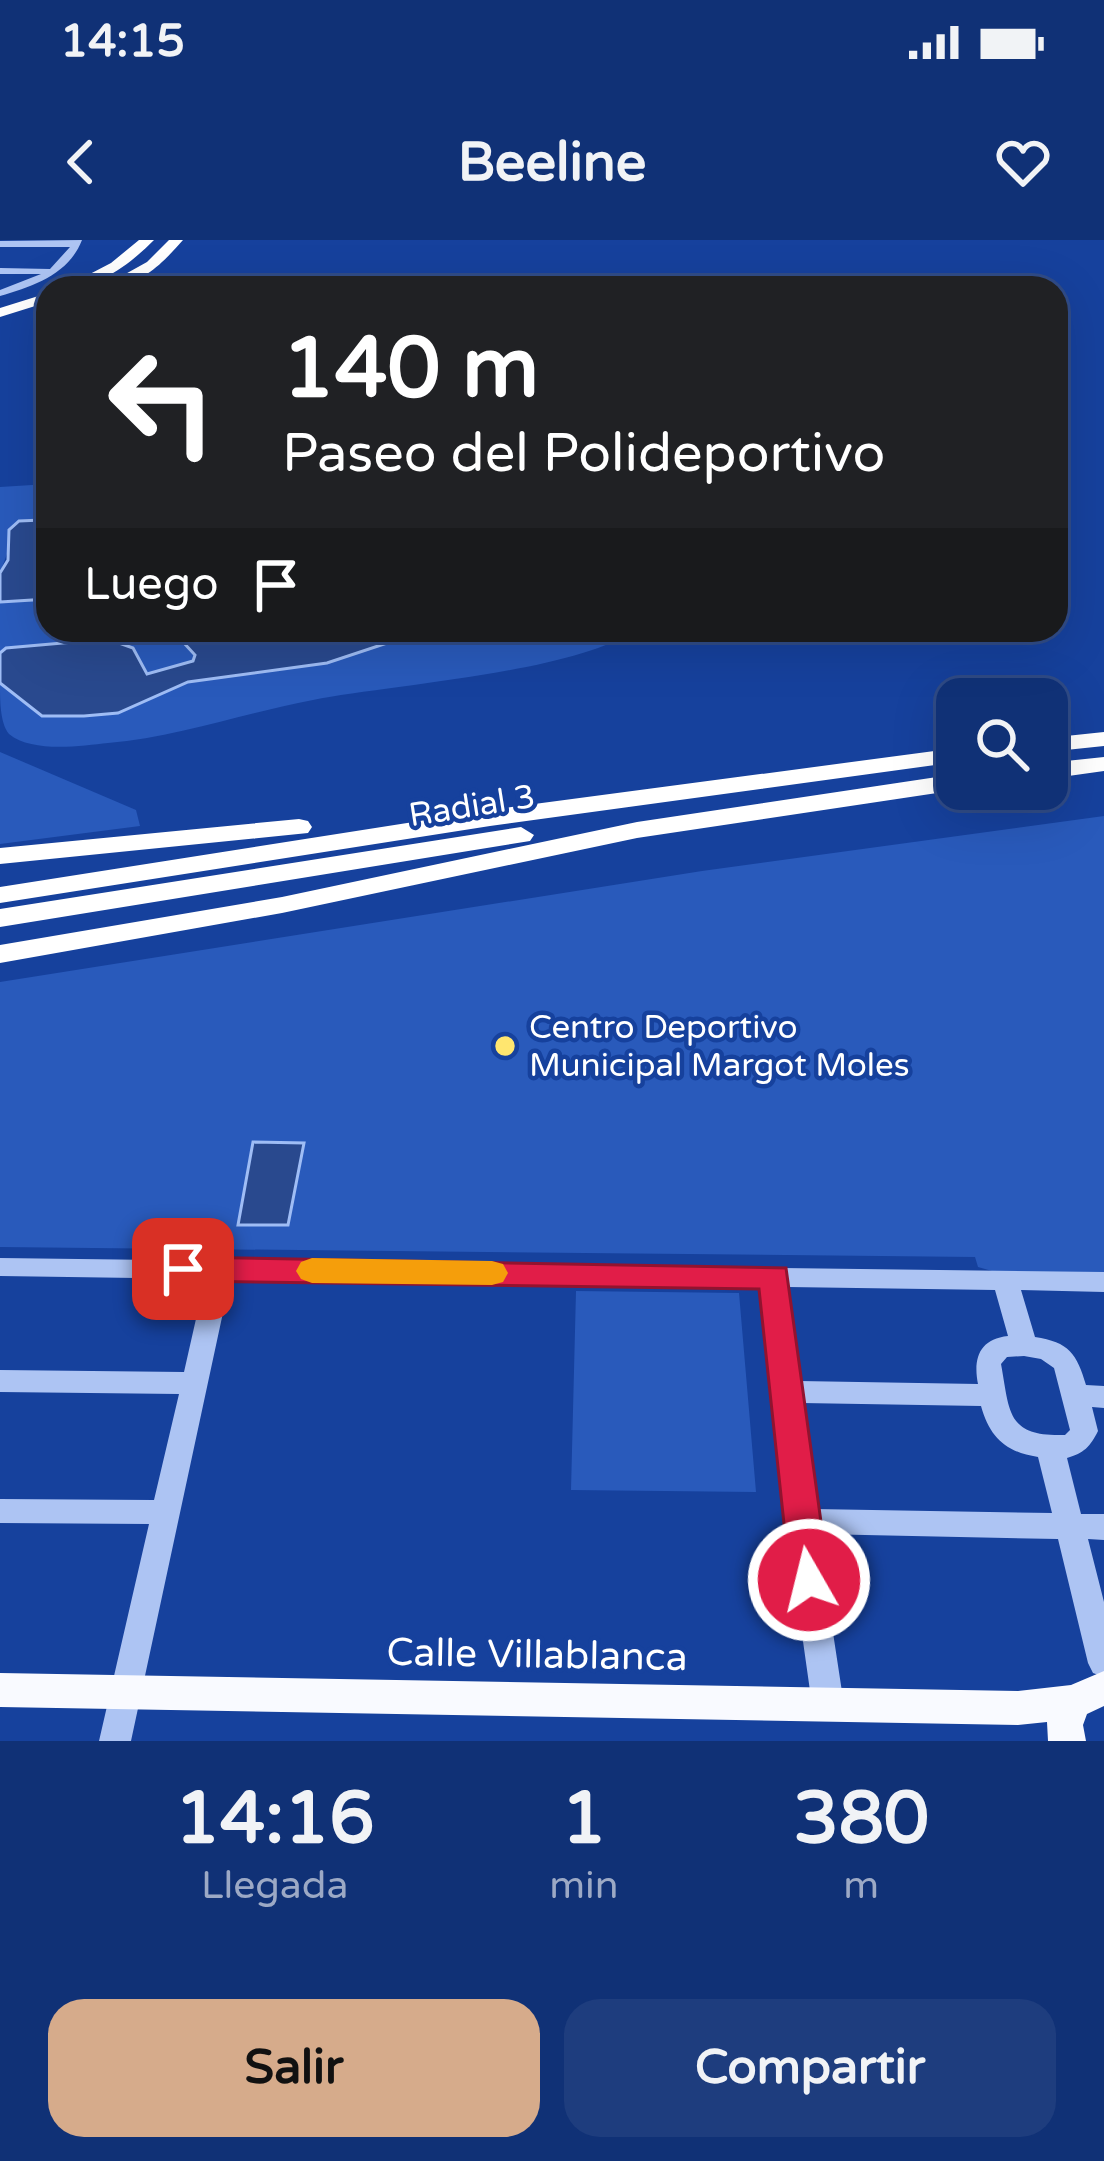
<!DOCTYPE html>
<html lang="es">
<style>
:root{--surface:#103176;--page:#1e3d7e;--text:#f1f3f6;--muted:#9ca9c5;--line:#304c88;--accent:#d6ab8b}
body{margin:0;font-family:"Varela Round",sans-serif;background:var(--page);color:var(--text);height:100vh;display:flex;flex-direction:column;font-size:45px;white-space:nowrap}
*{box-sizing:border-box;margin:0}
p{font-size:39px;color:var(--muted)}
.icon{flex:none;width:66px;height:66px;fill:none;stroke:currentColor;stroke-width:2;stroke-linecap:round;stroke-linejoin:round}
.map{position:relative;height:1501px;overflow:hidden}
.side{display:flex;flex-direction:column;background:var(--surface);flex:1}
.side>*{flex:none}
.guide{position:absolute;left:36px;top:36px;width:1032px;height:366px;border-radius:36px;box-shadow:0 12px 48px #0002,0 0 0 3px var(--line);background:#202124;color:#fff;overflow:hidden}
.buttons{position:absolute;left:936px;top:438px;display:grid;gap:24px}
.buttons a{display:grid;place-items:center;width:132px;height:132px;border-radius:24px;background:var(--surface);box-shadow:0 12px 48px #0002,0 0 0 3px var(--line);font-size:60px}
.pin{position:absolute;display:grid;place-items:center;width:102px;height:102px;color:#fff;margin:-51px;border-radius:24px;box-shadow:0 6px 18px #0006}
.me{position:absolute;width:132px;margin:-66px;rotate:352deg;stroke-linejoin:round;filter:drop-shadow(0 0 9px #0008)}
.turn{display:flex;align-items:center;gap:42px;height:252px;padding:0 48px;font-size:54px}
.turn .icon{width:156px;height:156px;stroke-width:2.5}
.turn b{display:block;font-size:84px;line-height:102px}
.then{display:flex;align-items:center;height:114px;padding:0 48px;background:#0003;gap:24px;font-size:45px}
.eta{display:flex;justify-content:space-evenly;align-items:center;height:204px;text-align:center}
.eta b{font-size:72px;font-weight:700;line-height:84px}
.button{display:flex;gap:24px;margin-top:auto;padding:24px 48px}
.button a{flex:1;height:138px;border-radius:36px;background:var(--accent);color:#111;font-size:48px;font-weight:700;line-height:138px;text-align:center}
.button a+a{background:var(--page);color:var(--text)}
.status{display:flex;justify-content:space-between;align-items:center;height:84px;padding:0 60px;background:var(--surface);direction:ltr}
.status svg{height:33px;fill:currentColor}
header{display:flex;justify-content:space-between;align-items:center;height:156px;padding:0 48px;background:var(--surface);font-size:54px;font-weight:700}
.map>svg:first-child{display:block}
</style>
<div class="status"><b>14:15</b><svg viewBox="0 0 49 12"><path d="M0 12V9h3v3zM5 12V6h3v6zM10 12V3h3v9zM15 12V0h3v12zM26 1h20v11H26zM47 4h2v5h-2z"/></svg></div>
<header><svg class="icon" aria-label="back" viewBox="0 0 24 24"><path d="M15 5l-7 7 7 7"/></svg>Beeline<svg class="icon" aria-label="heart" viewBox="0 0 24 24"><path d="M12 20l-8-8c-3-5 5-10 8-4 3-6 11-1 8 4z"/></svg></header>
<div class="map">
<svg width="1104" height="1501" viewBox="0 0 1104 1501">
<rect width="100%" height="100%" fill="#16419d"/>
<!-- green -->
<path fill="#295abb" d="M48,244V285L42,280L19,281L0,333V247Z
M48,359V390H172L196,415L193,421L147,434L7,408L0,413V362Z
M538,390H633C579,432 388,445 313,460C244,473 178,497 108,503C80,506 32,513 9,494C0,483 0,460 0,443L42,476H84L118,473L188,442L387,403L493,401Z
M0,512L136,570L140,586L0,604Z
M1104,576V1034L999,1033L978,1027L975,1017L0,1007V742L702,631Z
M576,1051L739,1053L756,1252L571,1250Z"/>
<!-- water -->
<path fill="#29498e" stroke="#9fbdf5" stroke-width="3" d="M42,280L48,285V359L0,362V333L8,320L9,290L19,281Z
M172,390H538L493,401L387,403L327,423L188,442L118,473L84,476H42L0,443V413L6,408L108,399L133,408L147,434L193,421L195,415Z
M253,902L304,903L288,985H238Z"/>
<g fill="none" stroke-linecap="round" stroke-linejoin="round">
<!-- minor -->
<path fill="#adc4f3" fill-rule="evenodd" d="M82,0C69,34 34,46 0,56V50L41,34H0V28L50,29L70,7H0V1Z
M0,1018L1104,1032V1052L1021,1050L1035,1097C1069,1102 1077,1114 1086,1145L1104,1146V1168L1092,1167L1098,1191C1090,1207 1084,1213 1067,1218L1081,1274H1104V1300L1088,1299L1104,1362V1437L1093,1433L1088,1423L1058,1299L818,1294L844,1465L839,1476L828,1480L817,1476L812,1465L786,1281L762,1047L230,1040L131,1501H99L149,1284L0,1283V1259L154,1260L179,1154L0,1152V1130L184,1132L205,1039L0,1036ZM788,1047L995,1050L1008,1096C979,1099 973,1119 978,1144L799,1141ZM1024,1116L1041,1119L1054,1128L1070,1190L1065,1195C1006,1197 1010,1172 1001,1124L1007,1117ZM802,1163L981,1166C990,1198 1006,1212 1038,1217L1052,1273L814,1269Z"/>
<!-- major -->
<path fill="#f9faff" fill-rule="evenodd" d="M1104,1431V1466L1087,1474L1083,1485L1086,1501H1048L1047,1482L1018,1485L0,1467V1433L1018,1451L1071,1445Z"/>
<!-- highway -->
<path fill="#fff" fill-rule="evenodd" d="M139,0H154C129,25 99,48 63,48L111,23Z
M169,0H183C166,19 146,42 120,43V37L147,22Z
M48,53V62L0,77V68Z
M1104,492V506L1047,512V498Z
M957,508V522L490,586L0,663V647L490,570Z
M1104,517V531L1047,539V523Z
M957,534V550L637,598L282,673L0,723V705L282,657L637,582Z
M299,579L308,581L312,587L308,593L0,624V608Z
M521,587L534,595L530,601L0,687V669Z"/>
</g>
<!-- route -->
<path fill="#e11d48" stroke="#92132f" stroke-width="3" d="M183,1017L786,1028L829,1340L823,1352L809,1357L796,1352L790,1340L759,1049L183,1041L172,1038L167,1029L172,1020Z"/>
<!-- slow -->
<path fill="#f59e0b" d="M312,1018L492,1021L503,1024L508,1033L503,1042L492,1045L312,1043L301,1039L296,1031L301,1022Z"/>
<!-- markers -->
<circle fill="#ffe66f" stroke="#16419d" stroke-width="4.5" cx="505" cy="806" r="12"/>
<g text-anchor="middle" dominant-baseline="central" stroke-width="9" stroke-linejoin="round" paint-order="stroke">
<!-- street labels -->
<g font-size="33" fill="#fff" stroke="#16419d">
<text transform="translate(472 566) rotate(-9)">Radial 3</text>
</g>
<!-- poi labels -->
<g font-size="33" fill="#fff" stroke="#16419d" text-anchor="start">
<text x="529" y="787">Centro Deportivo<tspan x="529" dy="38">Municipal Margot Moles</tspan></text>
</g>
<!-- near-street labels -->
<g font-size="39" fill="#fff" stroke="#16419d">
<text transform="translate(537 1415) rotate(1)">Calle Villablanca</text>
</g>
</g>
</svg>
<div class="buttons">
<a><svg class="icon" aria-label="search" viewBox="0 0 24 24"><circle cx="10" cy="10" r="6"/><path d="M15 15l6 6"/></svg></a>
</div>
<div class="pin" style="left:183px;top:1029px;background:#d93025"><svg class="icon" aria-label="arrive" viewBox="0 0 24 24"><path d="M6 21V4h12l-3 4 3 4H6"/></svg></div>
<svg class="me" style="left:809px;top:1340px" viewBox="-20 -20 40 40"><circle r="17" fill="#e11d48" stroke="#fff" stroke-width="3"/><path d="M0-11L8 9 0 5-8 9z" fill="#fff"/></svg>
<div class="guide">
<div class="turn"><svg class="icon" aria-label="left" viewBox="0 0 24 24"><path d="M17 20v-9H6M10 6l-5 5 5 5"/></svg><div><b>140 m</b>Paseo del Polideportivo</div></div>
<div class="then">Luego<svg class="icon" aria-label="arrive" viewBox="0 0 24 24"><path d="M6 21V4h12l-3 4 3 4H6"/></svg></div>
</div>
</div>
<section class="side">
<div class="eta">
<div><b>14:16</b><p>Llegada</p></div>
<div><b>1</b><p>min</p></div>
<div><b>380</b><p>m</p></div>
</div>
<div class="button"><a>Salir</a><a>Compartir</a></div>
</section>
